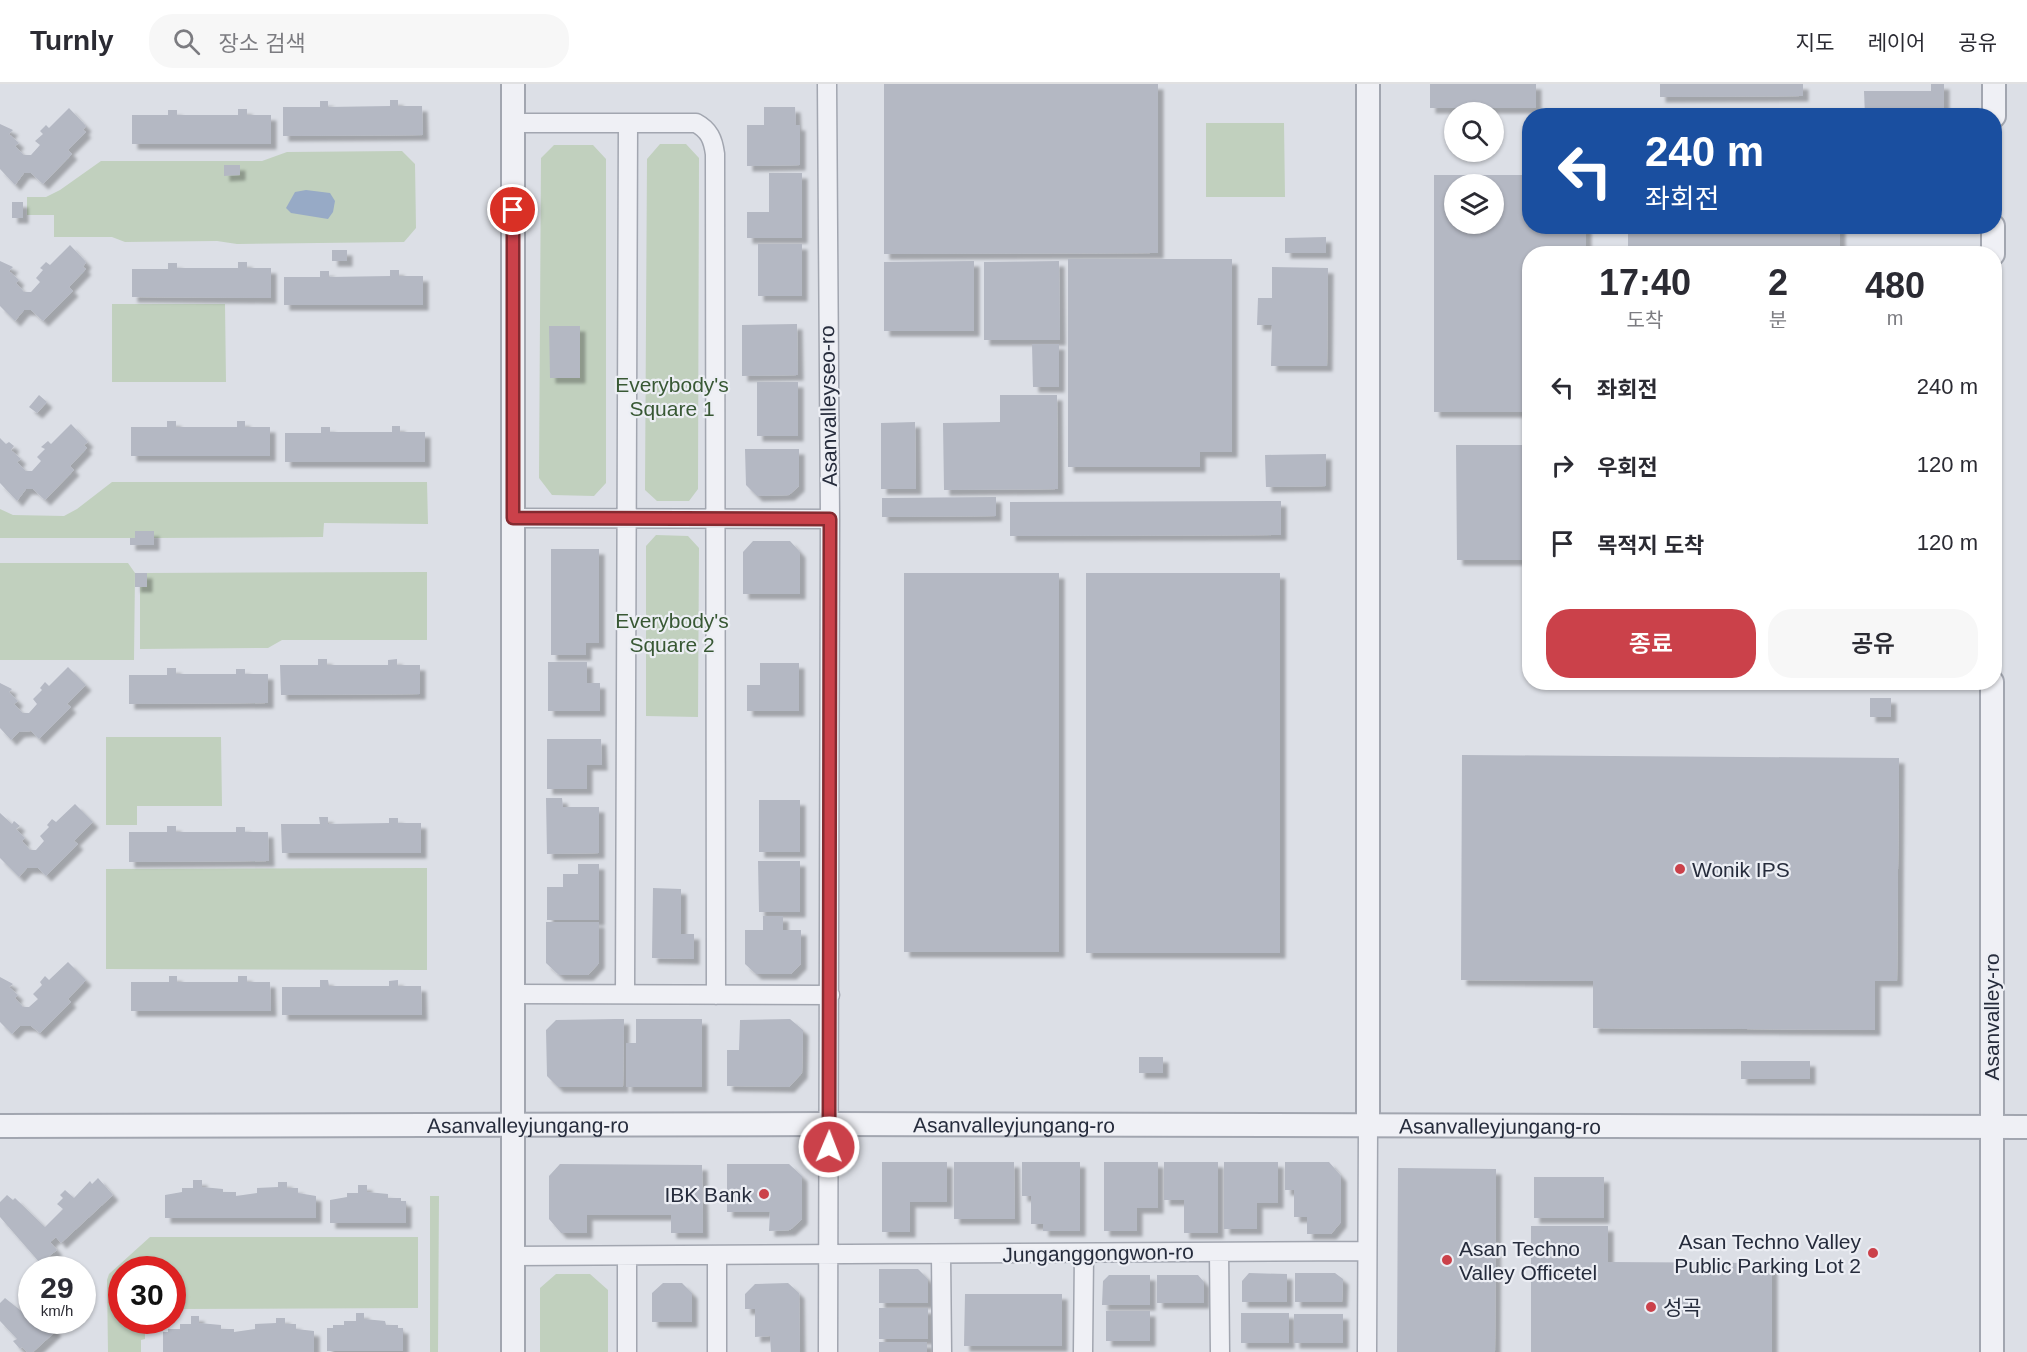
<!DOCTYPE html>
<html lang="ko">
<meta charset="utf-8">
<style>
:root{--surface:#fff;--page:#f7f7f7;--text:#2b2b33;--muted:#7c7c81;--line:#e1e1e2;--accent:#cb414a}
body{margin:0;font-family:Helvetica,"Noto Sans KR",sans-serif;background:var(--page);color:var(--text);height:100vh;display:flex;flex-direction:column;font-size:22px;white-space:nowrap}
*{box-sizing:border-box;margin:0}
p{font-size:20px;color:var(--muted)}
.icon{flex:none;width:33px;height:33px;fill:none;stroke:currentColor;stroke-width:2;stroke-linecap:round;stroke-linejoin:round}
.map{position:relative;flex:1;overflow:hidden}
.sheet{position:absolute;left:1522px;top:162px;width:480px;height:444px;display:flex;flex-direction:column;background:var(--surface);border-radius:24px;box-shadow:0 2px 4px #0004}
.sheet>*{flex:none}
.hud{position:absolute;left:1522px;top:24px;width:480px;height:126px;border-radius:24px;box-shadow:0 2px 4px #0004;background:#1a4fa0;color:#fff;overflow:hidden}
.buttons{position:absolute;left:1444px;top:18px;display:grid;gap:12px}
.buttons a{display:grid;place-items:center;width:60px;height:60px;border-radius:50%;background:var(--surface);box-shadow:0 2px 4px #0004;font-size:30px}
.speed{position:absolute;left:18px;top:1172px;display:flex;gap:12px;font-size:30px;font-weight:700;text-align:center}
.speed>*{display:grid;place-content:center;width:78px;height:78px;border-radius:50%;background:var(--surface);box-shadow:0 2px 4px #0004;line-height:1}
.speed small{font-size:15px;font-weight:400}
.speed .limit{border:9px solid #d22;background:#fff;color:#111}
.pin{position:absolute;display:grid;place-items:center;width:51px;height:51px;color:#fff;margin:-26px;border:3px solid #fff;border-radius:50%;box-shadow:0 2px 6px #0007}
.me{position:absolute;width:66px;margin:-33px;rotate:1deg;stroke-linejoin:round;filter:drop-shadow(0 0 4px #0008)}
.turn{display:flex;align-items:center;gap:21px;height:126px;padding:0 24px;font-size:27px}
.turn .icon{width:78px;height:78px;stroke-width:2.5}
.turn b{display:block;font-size:42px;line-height:51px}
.eta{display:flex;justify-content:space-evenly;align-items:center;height:102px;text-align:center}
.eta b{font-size:36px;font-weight:600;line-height:42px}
.action{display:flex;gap:12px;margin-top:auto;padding:12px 24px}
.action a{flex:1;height:69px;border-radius:24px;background:var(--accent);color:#fff;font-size:24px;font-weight:600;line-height:69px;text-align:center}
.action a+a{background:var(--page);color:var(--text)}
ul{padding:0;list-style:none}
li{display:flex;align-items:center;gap:18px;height:78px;padding:0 24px}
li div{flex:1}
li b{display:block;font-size:22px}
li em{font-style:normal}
header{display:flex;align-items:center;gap:36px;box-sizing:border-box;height:84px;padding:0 30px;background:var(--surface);border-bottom:2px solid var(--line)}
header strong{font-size:28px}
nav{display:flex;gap:33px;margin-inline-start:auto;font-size:21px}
.search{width:420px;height:54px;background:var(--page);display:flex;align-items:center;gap:15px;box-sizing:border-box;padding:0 21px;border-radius:24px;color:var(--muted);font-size:22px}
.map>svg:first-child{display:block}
</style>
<header>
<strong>Turnly</strong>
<div class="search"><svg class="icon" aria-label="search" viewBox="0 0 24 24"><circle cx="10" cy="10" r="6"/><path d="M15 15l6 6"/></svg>장소 검색</div>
<nav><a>지도</a><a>레이어</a><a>공유</a></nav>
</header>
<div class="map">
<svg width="2027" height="1268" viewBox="0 0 2027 1268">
<defs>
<filter id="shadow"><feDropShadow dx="5.5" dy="5.5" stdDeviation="1.5" flood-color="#0004"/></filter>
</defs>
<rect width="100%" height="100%" fill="#dcdfe6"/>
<!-- green -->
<path fill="#c1d0be" d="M1206,39H1284L1285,113H1206Z
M660,60H686L699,74L698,405L689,417H657L645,406L647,75Z
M554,61H593L606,75V399L594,412L552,411L539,394L541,74Z
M402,67L415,80L416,144L404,158L237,160L217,157L125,158L112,153H54V131H27V113H46L60,106L101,77H262L287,68Z
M112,220H225L226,298H112Z
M112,398H427L428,440L324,439L323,453L154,454V447H135V454H0V425L13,431L64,432L77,425Z
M656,451L688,452L699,464L698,633L646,632V462Z
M0,479H128L135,489L134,576H0Z
M427,488V556H282L268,564L140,565V503L147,489Z
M106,653H221L222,722H137V741H106Z
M427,784V886L106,885V785Z
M430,1112H439L438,1268H430Z
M150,1153H418V1224L173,1225L172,1185H122V1236H145V1255L141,1256V1268H108L107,1196L109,1190Z
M556,1190H590L608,1206V1268H540V1204Z"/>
<!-- water -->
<path fill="#97aac6" d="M306,106L330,109L335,117L333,128L328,135L291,129L286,124L295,108Z"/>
<!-- building -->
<path fill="#b4b8c3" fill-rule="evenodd" filter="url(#shadow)" d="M884,0H1158V169L884,170Z
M1430,0H1536V24H1430Z
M1660,0H1803V12L1660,13Z
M1931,0H1944V32H1865L1864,7H1931Z
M390,16H398V22H422L423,51L283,52V23H320V17H328V23L390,22Z
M764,23H795L796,41H800V81L747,82V41H764Z
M69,24L86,42L83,46L86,48L68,66L72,70L43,100L31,89H24L15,101L0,85V40L13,46L9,50L19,59L15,62L24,71H31L40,61L35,57L43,50L40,47L46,41L49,44Z
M238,25H247V31H271V60H132V31H168V26H177V31H238Z
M224,81H240V91L224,92Z
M769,89H802V154H747V128H769Z
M1434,91H1530V142H1586V170H1530V328H1434ZM1455,100H1494V140H1455Z
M12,118H23V134H12Z
M1628,142H1840V170H1628Z
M1326,153V169H1285V154Z
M758,160H802V212H758Z
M70,161L86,178L83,183L86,185L69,203L73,207L43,237L31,226H24L15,237L0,222V177L13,183L9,187L19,196L16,199L24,208H31L40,198L36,194L43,186L40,184L46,178L50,181Z
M332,166H347V177H332Z
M1068,175H1232V368H1200V383H1068Z
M974,177V247H884V178Z
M1059,177L1060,256H984V178Z
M238,178H247V184H271V214L132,213V185H168V179H177V184H238Z
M1272,183L1328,184L1327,282H1271L1272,241H1257L1258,214H1272Z
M390,186H399V192H423V221H284V193H320V187H329V193L390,192Z
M797,240L798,291L742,292V241Z
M549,242H580V294H550Z
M1032,260H1059V303H1033Z
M757,298H798V352H757Z
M39,311L47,318L37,329L29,323Z
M1000,311H1057L1058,405L944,406L943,339L1000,338Z
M167,337H176V343H237V337H245V343H270V372H131V343H167Z
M915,338L916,405H881V339Z
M71,340L88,358L84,361L87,364L70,382L74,386L45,416L33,405H26L17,417L0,399V354L6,360L9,358L14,362L11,366L21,375L17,378L26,387H32L41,377L37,373L45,365L41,363L48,357L51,360Z
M392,342H400V348H425V378H285V349H321V343H330V348H392Z
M1456,361H1530V476H1457Z
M745,365H799V402L789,411L757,412L746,401Z
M1326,370V402L1266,403L1265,371Z
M996,413V432L882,433V414Z
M1281,417V451L1010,452V418Z
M135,447H154V461H130V454H135Z
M753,457H790L800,468V510H743V468Z
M551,465H599V559H586V571H551Z
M135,489H147V503H135Z
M904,489H1059V868H904Z
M1086,489H1280V869H1086Z
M318,575H327V581H388V576L397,575V581H420V610L281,611L280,581H318Z
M548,578H587V599H600V627H548Z
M760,579H799V627H747V601H760Z
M68,583L86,601L67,620L71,623L39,655L31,647L19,648L11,656L0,644V599L12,605L9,608L18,617L14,620L23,629H29L37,620L33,615L42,606L40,604L45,598L49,602Z
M167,584H176V590H236V585H245V590H268V619L129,620V591H167Z
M1870,614H1891V633H1870Z
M547,655H601L602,681H587V705H547Z
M1462,671L1899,674L1897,897H1875V946L1593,944V897L1461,896Z
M546,714H562L563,723H599V769L547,770Z
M759,716H800V768H759Z
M75,720L93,738L74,757L78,760L46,792L38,784H27L19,793L0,774V729L12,740L14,737L20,742L16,745L25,754L22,757L30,766H36L44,757L40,752L49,743L47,741L52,735L56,738Z
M319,733H328V740L389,739V734H398V739H421V769H282L281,740H320Z
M167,742H176V748H236V743H245V748H268L269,777L129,778V748H167Z
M758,777H800V828H759Z
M578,780H599V836H547V803H563V790H578Z
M653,804L681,805V850H694V875L652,874Z
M763,832H783V846H801V880L791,890H756L745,880V846H763Z
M546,838H599V879L588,891H559L546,879Z
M68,878L86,896L68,915L71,918L40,949L31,942H20L12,950L0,938V893L13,900L9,903L18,911L15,914L23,923H29L38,915L33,910L42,901L40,898L45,892L49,896Z
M169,892H177V898H238V892H247V898H270L271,927H131V898H169Z
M320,896H328L329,902H389V897L398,896V902H421L422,931H282V903H320Z
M616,935H624L623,1003H558L547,992L546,946L556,936Z
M636,935H702V1003H626V959H636Z
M790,935L803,946L802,989L789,1003L727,1002V966H739L740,936Z
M1139,973H1163V989H1139Z
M1741,977H1810V995H1741Z
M882,1078H947V1118H910V1148H882Z
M954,1078H1014L1015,1135H954Z
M1022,1078H1080V1147H1043V1140H1031V1112H1022Z
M1104,1078H1158V1124H1137V1147H1104Z
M1164,1078H1218V1149H1184V1116H1164Z
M1224,1078H1278V1119H1257V1145H1224Z
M1285,1078H1329L1341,1092V1138L1331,1150H1307V1133H1294V1106H1285Z
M560,1080L702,1081L703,1149H671V1131H587V1149H561L549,1135V1092Z
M727,1080H789L802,1092V1135L790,1146L769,1147L770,1128H727Z
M1398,1084L1496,1085L1495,1268H1397Z
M1534,1093H1604V1134H1534Z
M98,1094L113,1111L61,1159L56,1153L50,1158L57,1166L40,1179L0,1133V1118L7,1111L13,1116L15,1114L45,1143L63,1125L57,1120L63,1114L60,1111L65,1106L74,1114L90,1097L92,1100Z
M193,1096H202V1103L223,1105V1108H236V1112L257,1109V1104L278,1103V1098H287V1104H298V1109L316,1112V1134H165V1111L182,1108V1104H193Z
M358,1101H367V1108L388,1110V1114H401V1117H406V1139H330V1116L347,1113V1109H358Z
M1531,1142H1608V1178L1772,1179V1268H1531Z
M879,1185H918L928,1195V1219H879Z
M1249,1189L1287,1190V1218H1242V1197Z
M1295,1189H1335L1343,1195L1342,1218H1295Z
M1109,1191H1150V1221H1102L1103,1197Z
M1157,1191H1198L1204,1198V1219H1157Z
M663,1199H682L692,1209V1238H652V1209Z
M788,1199L799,1209L800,1268H771L770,1252L755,1253V1225H745V1210L755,1200Z
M965,1210H1062V1262H964Z
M5,1214L25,1230L32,1224V1236H60L52,1243L56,1247L33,1268H27L22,1263L20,1265L13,1257L17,1255L0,1237V1219Z
M879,1224H928V1255H879Z
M1106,1227H1150V1257H1106Z
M356,1229H364V1235L385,1237L386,1241H398V1244H403V1267H327V1244H333V1241H344V1237H356Z
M1241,1229H1289V1259H1241Z
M1294,1230H1343V1259H1294Z
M191,1232H199V1239L221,1241V1245H234V1248L255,1245V1240L276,1239V1234H285V1240H296V1245L314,1247V1268H163V1248H168V1245H180V1240H191Z
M879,1258H927V1268H879Z"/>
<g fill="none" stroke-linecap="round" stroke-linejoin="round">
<!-- minor casing -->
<g stroke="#a2a6b0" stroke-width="21">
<path id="minor" d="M827,0L830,435L828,1268
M513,39H696C709,46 713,55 715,70L716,911
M513,434L830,435
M513,910L830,911
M625,910L628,39
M1219,1168L1220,1268
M941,1171L942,1268
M513,1172L1367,1167
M627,1172V1268
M717,1268V1172
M1083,1268L1084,1170
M1367,1268L1368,1043"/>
</g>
<!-- tertiary casing -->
<g stroke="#a2a6b0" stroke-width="26">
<g id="tertiary">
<path d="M513,0V1268"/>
<path d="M1994,32V0"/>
<path d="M1993,170V142"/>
<path id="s1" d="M0,1042L829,1040L2027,1043"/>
<path d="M1368,1043V0"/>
<path d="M1992,1268V598"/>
</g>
</g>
<!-- minor -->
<use href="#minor" stroke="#eff0f5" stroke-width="18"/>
<!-- tertiary -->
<use href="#tertiary" stroke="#eff0f5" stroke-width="22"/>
</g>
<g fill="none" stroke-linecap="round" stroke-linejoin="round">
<!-- route casing -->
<g stroke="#842a30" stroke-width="15">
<path id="route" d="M513,126V434L830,435L829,1063"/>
</g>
<!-- route -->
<use href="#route" stroke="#cb414a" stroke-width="10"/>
</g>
<!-- markers -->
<g fill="#cb414a" stroke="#eceef4" stroke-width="2">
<circle cx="1680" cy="785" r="6"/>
<circle cx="764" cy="1110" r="6"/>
<circle cx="1873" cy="1169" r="6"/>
<circle cx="1447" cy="1176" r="6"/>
<circle cx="1651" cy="1223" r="6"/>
</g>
<g text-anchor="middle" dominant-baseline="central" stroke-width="4.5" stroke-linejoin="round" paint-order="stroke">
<!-- park labels -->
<g font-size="21" fill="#385834" stroke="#eceef4">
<text x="672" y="300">Everybody's<tspan x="672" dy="24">Square 1</tspan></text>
<text x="672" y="536">Everybody's<tspan x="672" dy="24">Square 2</tspan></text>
</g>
<!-- street labels -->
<g font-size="21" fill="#262c3c" stroke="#eceef4">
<text transform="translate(828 322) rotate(-91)">Asanvalleyseo-ro</text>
<text transform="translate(1991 933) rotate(-90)">Asanvalley-ro</text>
<text stroke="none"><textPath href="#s1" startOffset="1014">Asanvalleyjungang-ro</textPath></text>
<text stroke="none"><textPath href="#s1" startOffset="528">Asanvalleyjungang-ro</textPath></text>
<text stroke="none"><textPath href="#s1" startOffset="1500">Asanvalleyjungang-ro</textPath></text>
<text transform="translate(1098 1169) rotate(-1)">Junganggongwon-ro</text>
</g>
<!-- poi labels -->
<g font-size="21" fill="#262c3c" stroke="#eceef4" text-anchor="start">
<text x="1692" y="785">Wonik IPS</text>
<text x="752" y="1110" text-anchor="end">IBK Bank</text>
<text x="1861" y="1157" text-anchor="end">Asan Techno Valley<tspan x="1861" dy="24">Public Parking Lot 2</tspan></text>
<text x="1459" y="1164">Asan Techno<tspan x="1459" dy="24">Valley Officetel</tspan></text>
<text x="1663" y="1223">성곡</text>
</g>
</g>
</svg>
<div class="buttons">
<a><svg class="icon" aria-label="search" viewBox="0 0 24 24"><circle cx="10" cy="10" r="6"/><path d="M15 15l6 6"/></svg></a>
<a><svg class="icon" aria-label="layers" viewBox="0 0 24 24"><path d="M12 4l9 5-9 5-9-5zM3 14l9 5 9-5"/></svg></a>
</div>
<div class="speed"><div>29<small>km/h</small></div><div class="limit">30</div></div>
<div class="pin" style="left:513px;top:126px;background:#d93025"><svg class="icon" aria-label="arrive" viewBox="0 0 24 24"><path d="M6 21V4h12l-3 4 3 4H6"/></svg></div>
<svg class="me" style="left:829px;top:1063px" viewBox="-20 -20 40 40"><circle r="17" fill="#cb414a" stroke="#fff" stroke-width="3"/><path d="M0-11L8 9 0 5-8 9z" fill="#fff"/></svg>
<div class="hud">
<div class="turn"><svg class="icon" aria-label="left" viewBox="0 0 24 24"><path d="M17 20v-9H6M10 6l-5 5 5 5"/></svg><div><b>240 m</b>좌회전</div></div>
</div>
<section class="sheet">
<div class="eta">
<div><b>17:40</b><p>도착</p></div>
<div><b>2</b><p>분</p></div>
<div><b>480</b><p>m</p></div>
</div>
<ul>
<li><svg class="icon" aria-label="left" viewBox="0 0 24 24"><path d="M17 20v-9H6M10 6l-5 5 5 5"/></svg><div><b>좌회전</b></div><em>240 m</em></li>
<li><svg class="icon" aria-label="right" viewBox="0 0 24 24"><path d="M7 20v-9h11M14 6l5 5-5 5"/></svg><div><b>우회전</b></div><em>120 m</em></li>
<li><svg class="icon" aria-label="arrive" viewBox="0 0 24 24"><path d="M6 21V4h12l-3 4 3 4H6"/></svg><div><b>목적지 도착</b></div><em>120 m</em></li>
</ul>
<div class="action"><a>종료</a><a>공유</a></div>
</section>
</div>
